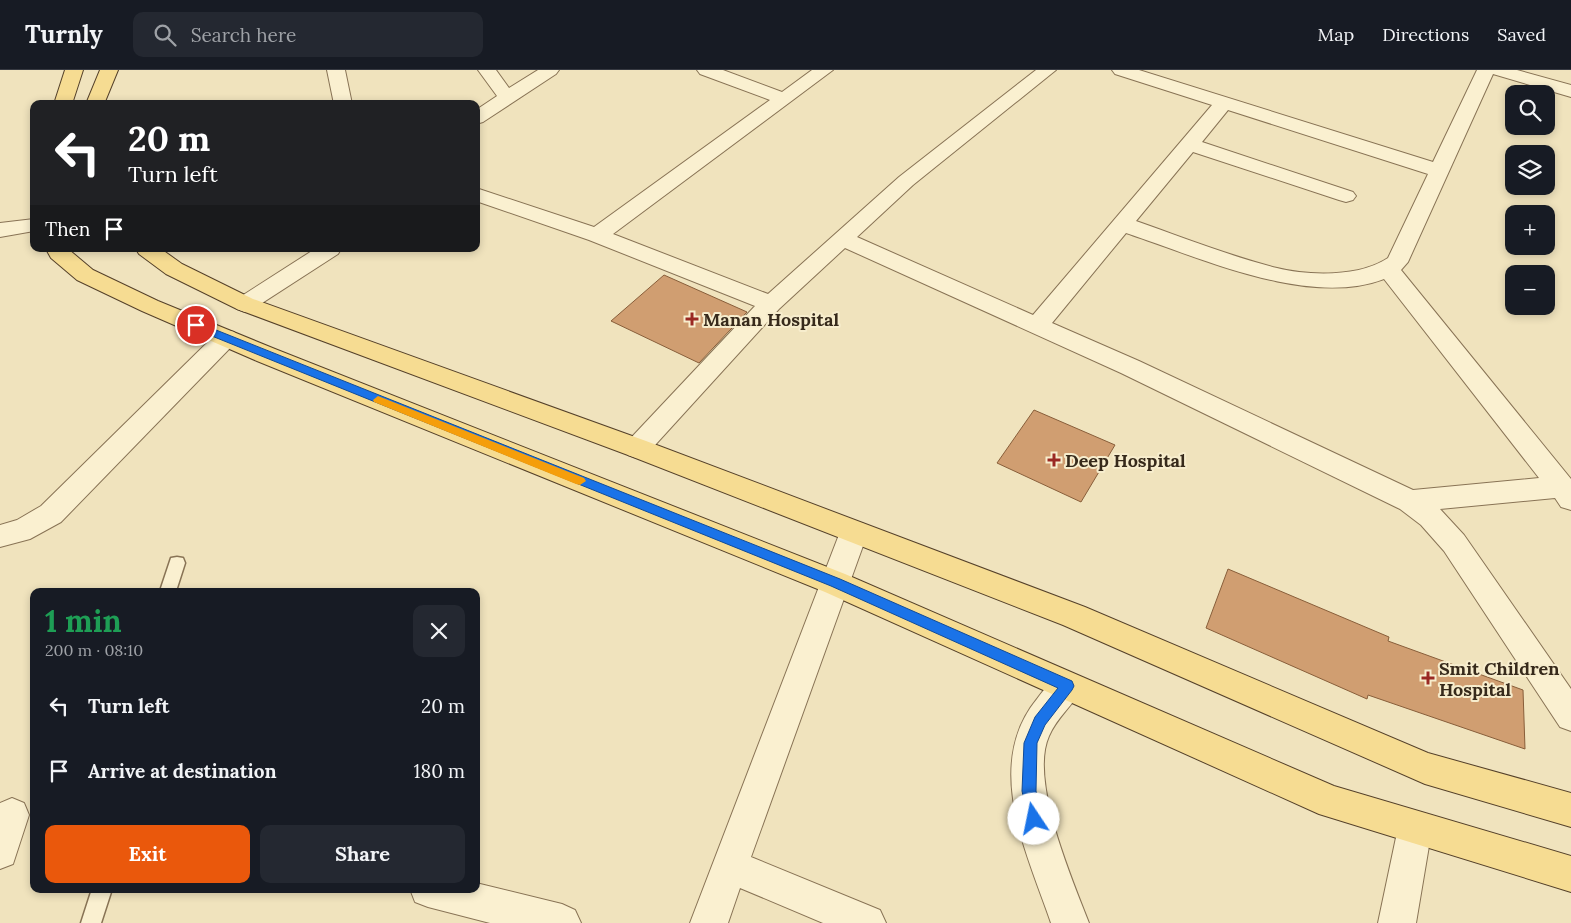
<!DOCTYPE html>
<meta charset="utf-8">
<style>
:root{--surface:#171b24;--page:#242831;--text:#f1f3f6;--muted:#9ea1a6;--line:#363941;--accent:#ea580c}
body{margin:0;font-family:Lora,serif;background:var(--page);color:var(--text);height:100vh;display:flex;flex-direction:column;font-size:19px;white-space:nowrap}
*{box-sizing:border-box;margin:0}
p{font-size:16px;color:var(--muted)}
.icon{flex:none;width:28px;height:28px;fill:none;stroke:currentColor;stroke-width:2;stroke-linecap:round;stroke-linejoin:round}
.map{position:relative;flex:1;overflow:hidden}
.side{position:absolute;left:30px;top:518px;width:450px;height:305px;display:flex;flex-direction:column;background:var(--surface);border-radius:10px;box-shadow:0 2px 8px #0003}
.side>*{flex:none}
.hud{position:absolute;left:30px;top:30px;width:450px;height:152px;border-radius:10px;box-shadow:0 2px 8px #0003;background:#202124;color:#fff;overflow:hidden}
.controls{position:absolute;left:1505px;top:15px;display:grid;gap:10px}
.controls a{display:grid;place-items:center;width:50px;height:50px;border-radius:10px;background:var(--surface);box-shadow:0 2px 8px #0003;font-size:25px}
.pin{position:absolute;display:grid;place-items:center;width:42px;height:42px;color:#fff;margin:-21px;border:2px solid #fff;border-radius:50%;box-shadow:0 1px 5px #0007}
.me{position:absolute;width:55px;margin:-28px;rotate:349deg;stroke-linejoin:round;filter:drop-shadow(0 0 4px #0008)}
.turn{display:flex;align-items:center;gap:18px;height:105px;padding:0 15px;font-size:22px}
.turn .icon{width:65px;height:65px;stroke-width:2.5}
.turn b{display:block;font-size:35px;line-height:42px}
.then{display:flex;align-items:center;height:48px;padding:0 15px;background:#0003;gap:10px;font-size:19px}
.round{display:grid;place-items:center;flex:none;width:52px;height:52px;border-radius:10px;background:var(--page)}
.overview{display:flex;align-items:center;justify-content:space-between;height:85px;padding:0 15px}
h1{font-size:30px;font-weight:700;line-height:38px;color:#1e9e55}
.primary-button{display:flex;gap:10px;margin-top:auto;padding:10px 15px}
.primary-button a{flex:1;height:58px;border-radius:10px;background:var(--accent);color:#fff;font-size:20px;font-weight:700;line-height:58px;text-align:center}
.primary-button a+a{background:var(--page);color:var(--text)}
ul{padding:0;list-style:none}
li{display:flex;align-items:center;gap:15px;height:65px;padding:0 15px}
li div{flex:1}
li b{display:block;font-size:19px}
li em{font-style:normal}
header{display:flex;align-items:center;gap:30px;box-sizing:border-box;height:70px;padding:0 25px;background:var(--surface);border-bottom:1px solid var(--line)}
header strong{font-size:24px}
nav{display:flex;gap:28px;margin-inline-start:auto;font-size:18px}
.search{width:350px;height:45px;background:var(--page);display:flex;align-items:center;gap:12px;box-sizing:border-box;padding:0 18px;border-radius:10px;color:var(--muted);font-size:19px}
.map>svg:first-child{display:block}
</style>
<header>
<strong>Turnly</strong>
<div class="search"><svg class="icon" aria-label="search" viewBox="0 0 24 24"><circle cx="10" cy="10" r="6"/><path d="M15 15l6 6"/></svg>Search here</div>
<nav><a>Map</a><a>Directions</a><a>Saved</a></nav>
</header>
<div class="map">
<svg width="1571" height="853" viewBox="0 0 1571 853">
<rect width="100%" height="100%" fill="#f0e3bd"/>
<!-- building -->
<path fill="#d09e71" stroke="#885e3a" d="M664,205L747,242L699,293L611,251Z
M1034,340L1115,375L1081,432L997,393Z
M1228,499L1389,567L1388,571L1523,620L1525,679L1368,625L1367,629L1206,558Z"/>
<g fill="none" stroke-linecap="round" stroke-linejoin="round">
<!-- lane casing -->
<g stroke="#887355" stroke-width="3">
<path id="lane" d="M177,487L183,488L185,493L176,521H160L171,488Z
M92,819H112L101,853H81Z"/>
</g>
<!-- street casing -->
<g stroke="#887355" stroke-width="2">
<path id="street" d="M327,0H345L352,34H334Z
M478,0H496L509,18L538,0H559L556,4L483,52L476,54V40L497,26Z
M697,0H723L782,22L812,0H833L613,164L768,224L899,107L1036,0H1056L913,115L857,167L1033,245L1212,35L1115,4L1112,0H1139L1433,92L1477,0H1517L1571,15V27L1493,4L1408,192L1401,200L1571,409V440L1561,437L1555,428L1440,439L1464,465L1571,619V661L1560,657L1444,481L1421,455L1400,439L1121,303L845,178L779,239L646,385L637,388L628,385L624,378L628,371L755,236L589,170L476,131V118L594,157L770,30L700,4ZM1228,40L1428,104L1388,188C1360,207 1309,206 1277,198C1229,186 1182,167 1136,151L1193,82L1339,130L1346,132L1353,130L1356,126L1353,122L1202,72ZM1126,163C1199,187 1308,238 1384,209L1539,408L1413,420L1139,291L1052,253Z
M34,149V161L0,167V153Z
M315,179H341L338,184L253,239L245,242L237,239L233,234L237,229Z
M226,260L234,262L238,268L234,274L61,452L30,469L0,477V455L17,450L41,436L218,262Z
M854,451L864,454L868,462L751,787L880,840L886,853H823L740,818L728,853H690L840,462L844,454Z
M1067,602L1078,606L1083,616C1074,635 1057,647 1049,666C1029,710 1072,809 1089,853H1051C1027,783 983,695 1037,629C1046,617 1053,607 1067,602Z
M12,728L24,733L29,745L13,794L0,799V733Z
M1415,741L1427,746L1432,758L1416,853H1378L1398,758L1403,746Z
M476,813L562,834L575,840L581,853H490L428,837L415,832L410,819H476Z"/>
</g>
<!-- primary casing -->
<g stroke="#55412a" stroke-width="2">
<path id="primary" d="M65,0H83L72,34H54Z
M100,0H118L104,34H86Z
M46,179H68L93,200L158,231L275,279L845,504L1334,716L1571,786V822L1319,744L825,522L257,291L142,241L77,210L51,188Z
M136,179H161L182,194L253,229L646,371L1085,537L1428,683L1571,723V757L1425,714L1063,555L628,385L237,239L166,204L139,184Z"/>
</g>
<!-- lane -->
<use href="#lane" fill="#faf0d0" fill-rule="evenodd"/>
<!-- street -->
<use href="#street" fill="#faf0d0" fill-rule="evenodd"/>
<!-- primary -->
<use href="#primary" fill="#f6dc92" fill-rule="evenodd"/>
</g>
<!-- route -->
<path fill="#1a73e8" stroke="#114b97" d="M196,252L840,509L1072,611L1074,616L1072,620L1045,655L1037,673L1036,721L1042,749L1040,754L1034,756L1029,754L1022,721L1024,673L1035,647L1058,618L831,516L192,258L191,255Z"/>
<!-- slow -->
<path fill="#f59e0b" d="M378,326L584,408L586,411L580,415L576,414L374,332L373,330Z"/>
<!-- markers -->
<g fill="#9a2923" stroke="#f7edcd" stroke-width="2">
<path d="M689.5 241.5h5v5h5v5h-5v5h-5v-5h-5v-5h5z"/>
<path d="M1051.5 382.5h5v5h5v5h-5v5h-5v-5h-5v-5h5z"/>
<path d="M1425.5 600.5h5v5h5v5h-5v5h-5v-5h-5v-5h5z"/>
</g>
<g text-anchor="middle" dominant-baseline="central" stroke-width="4" stroke-linejoin="round" paint-order="stroke">
<!-- poi labels -->
<g font-size="18" font-weight="bold" fill="#372a1b" stroke="#f7edcd" text-anchor="start">
<text x="703" y="249">Manan Hospital</text>
<text x="1065" y="390">Deep Hospital</text>
<text x="1439" y="598">Smit Children<tspan x="1439" dy="21">Hospital</tspan></text>
</g>
</g>
</svg>
<div class="controls">
<a><svg class="icon" aria-label="search" viewBox="0 0 24 24"><circle cx="10" cy="10" r="6"/><path d="M15 15l6 6"/></svg></a>
<a><svg class="icon" aria-label="layers" viewBox="0 0 24 24"><path d="M12 4l9 5-9 5-9-5zM3 14l9 5 9-5"/></svg></a>
<a>+</a>
<a>−</a>
</div>
<div class="pin" style="left:196px;top:255px;background:#d93025"><svg class="icon" aria-label="arrive" viewBox="0 0 24 24"><path d="M6 21V4h12l-3 4 3 4H6"/></svg></div>
<svg class="me" style="left:1034px;top:749px" viewBox="-20 -20 40 40"><circle r="19" fill="#fff"/><path d="M0-13L10 11 0 6-10 11z" fill="#1a73e8"/></svg>
<div class="hud">
<div class="turn"><svg class="icon" aria-label="left" viewBox="0 0 24 24"><path d="M17 20v-9H6M10 6l-5 5 5 5"/></svg><div><b>20 m</b>Turn left</div></div>
<div class="then">Then<svg class="icon" aria-label="arrive" viewBox="0 0 24 24"><path d="M6 21V4h12l-3 4 3 4H6"/></svg></div>
</div>
<section class="side">
<div class="overview"><div><h1>1 min</h1><p>200 m · 08:10</p></div><a class="round"><svg class="icon" aria-label="close" viewBox="0 0 24 24"><path d="M6 6l12 12M18 6L6 18"/></svg></a></div>
<ul>
<li><svg class="icon" aria-label="left" viewBox="0 0 24 24"><path d="M17 20v-9H6M10 6l-5 5 5 5"/></svg><div><b>Turn left</b></div><em>20 m</em></li>
<li><svg class="icon" aria-label="arrive" viewBox="0 0 24 24"><path d="M6 21V4h12l-3 4 3 4H6"/></svg><div><b>Arrive at destination</b></div><em>180 m</em></li>
</ul>
<div class="primary-button"><a>Exit</a><a>Share</a></div>
</section>
</div>
